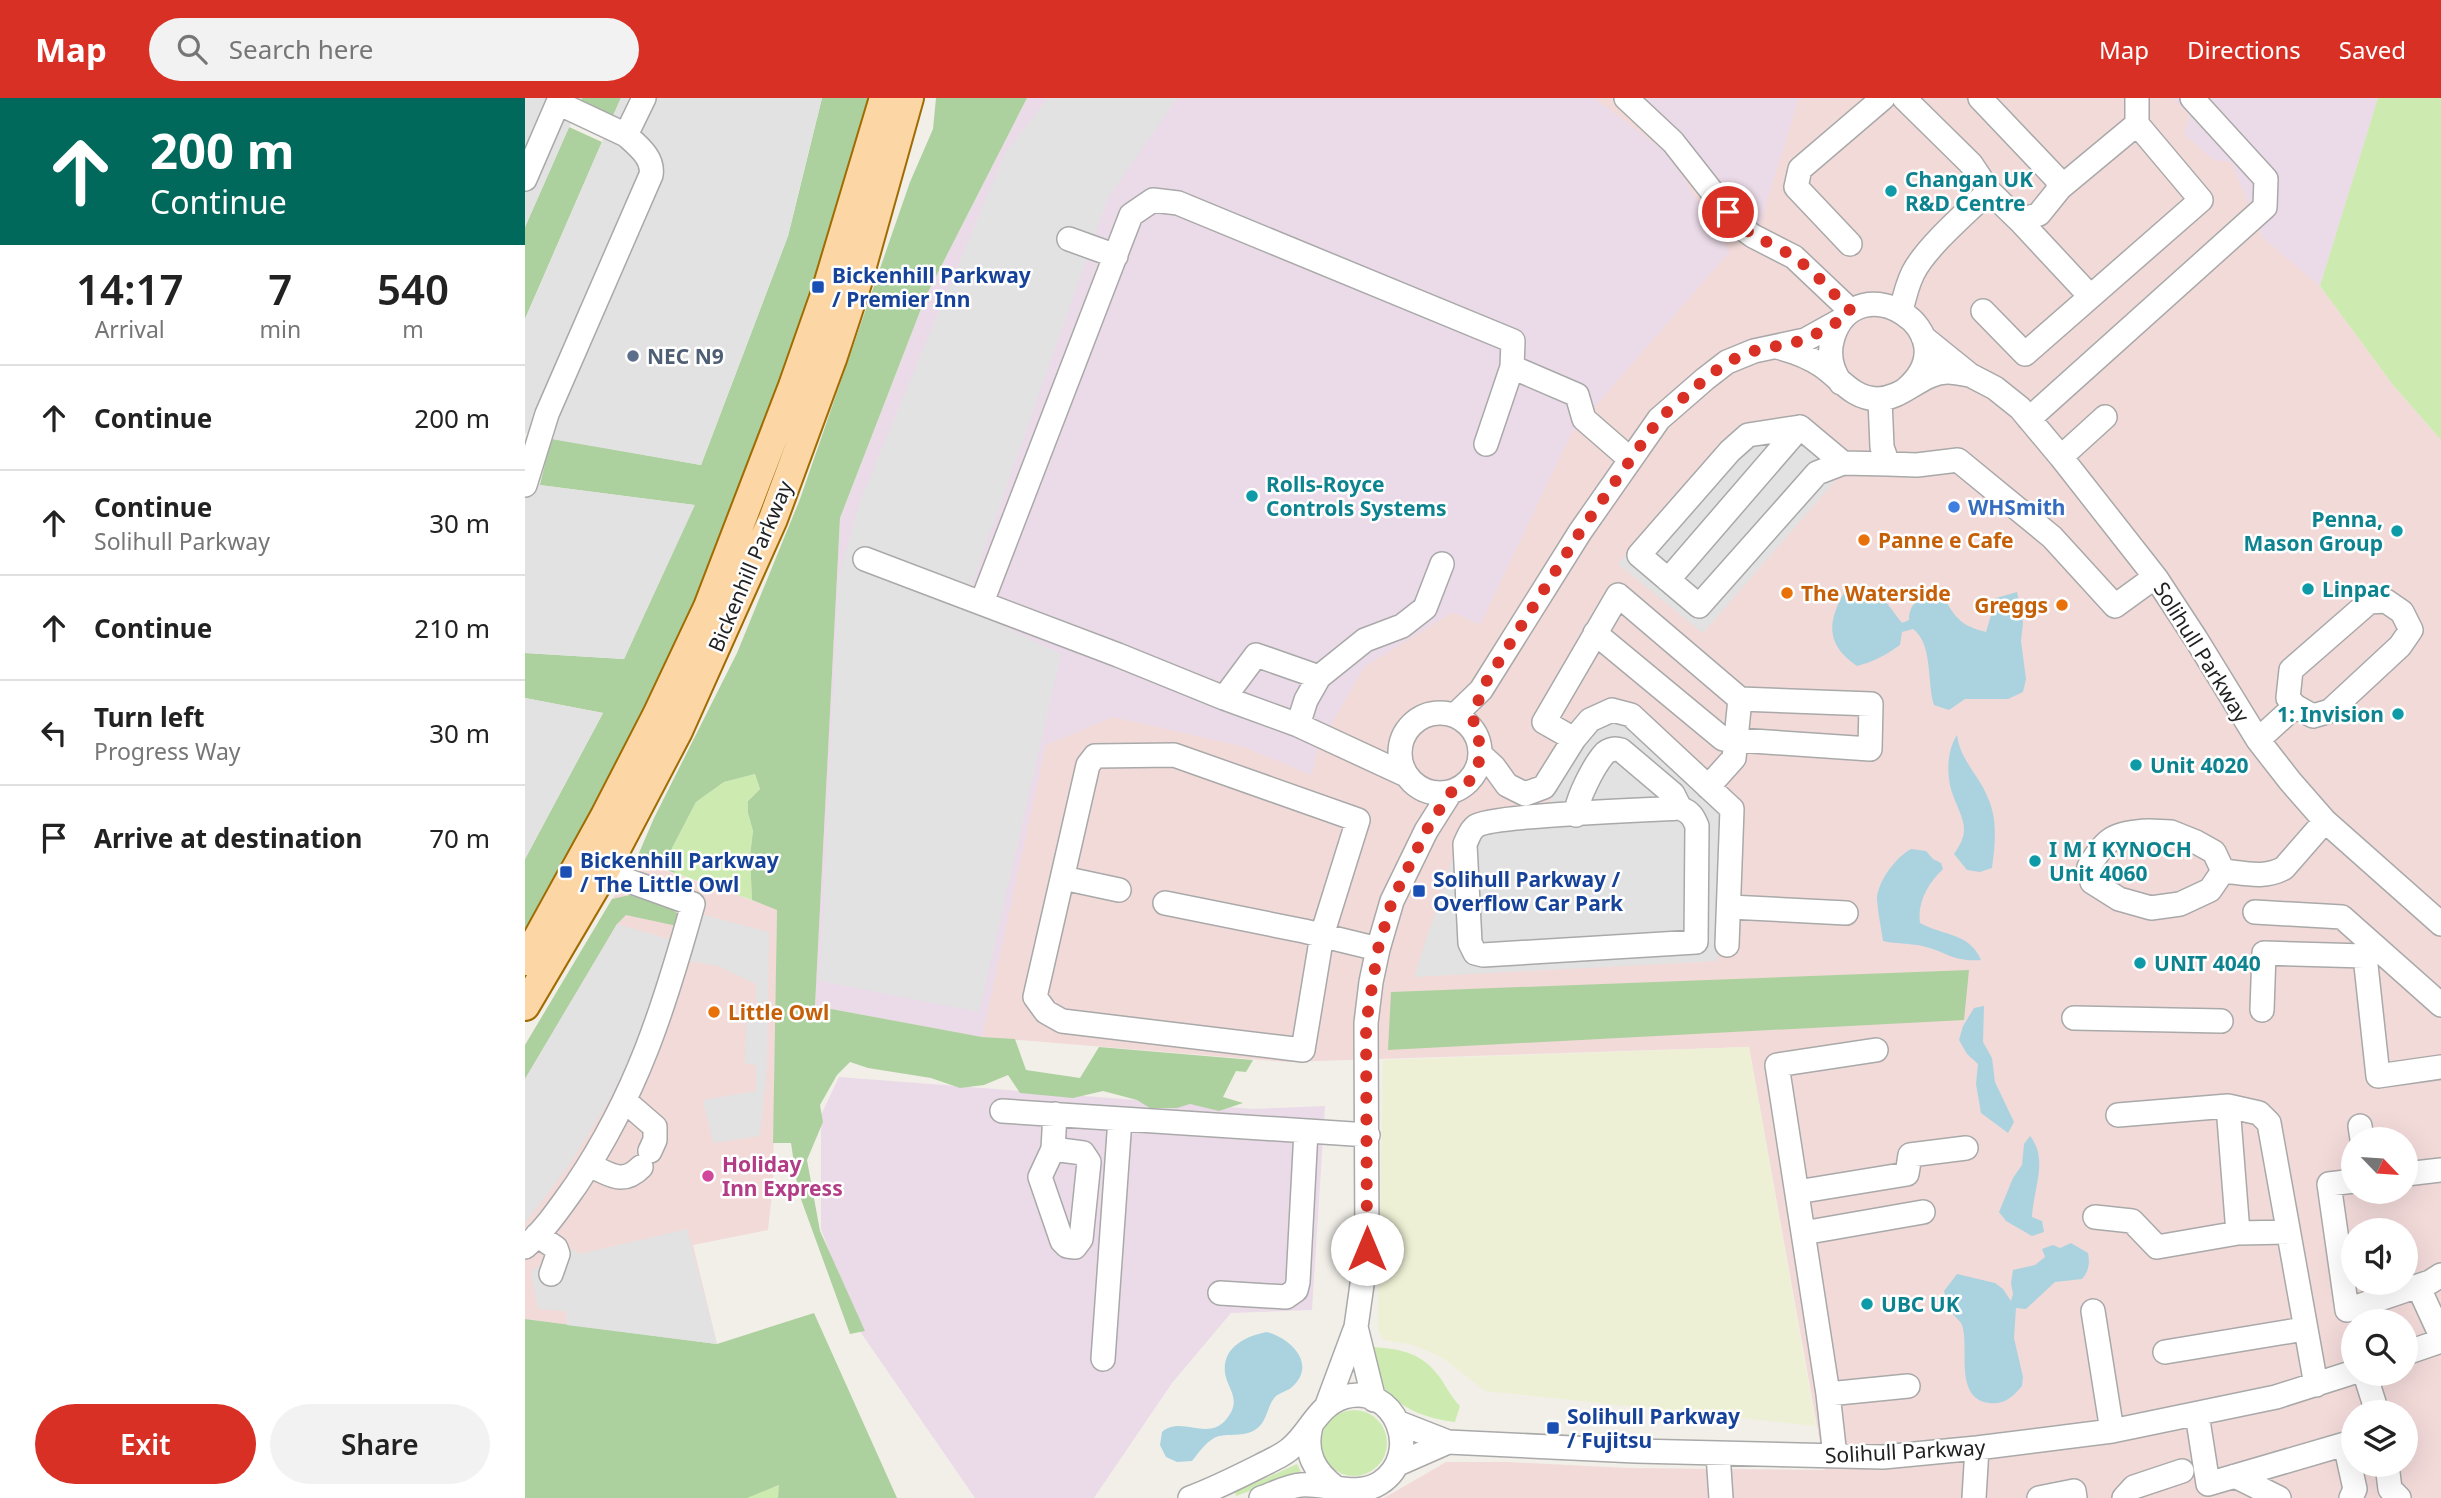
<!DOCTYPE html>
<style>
:root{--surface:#fff;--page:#f2f2f2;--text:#222;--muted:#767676;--line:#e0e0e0;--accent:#d93025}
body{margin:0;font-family:"Noto Sans",sans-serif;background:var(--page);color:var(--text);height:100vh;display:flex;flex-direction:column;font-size:26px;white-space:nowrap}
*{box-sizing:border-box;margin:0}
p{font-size:23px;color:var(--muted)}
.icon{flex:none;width:38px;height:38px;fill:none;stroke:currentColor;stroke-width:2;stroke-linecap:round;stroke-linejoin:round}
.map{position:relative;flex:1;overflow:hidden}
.details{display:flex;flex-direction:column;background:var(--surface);width:525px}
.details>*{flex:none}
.banner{background:#00695c;color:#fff;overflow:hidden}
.needle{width:46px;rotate:115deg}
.fabs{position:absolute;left:1816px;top:1029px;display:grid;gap:14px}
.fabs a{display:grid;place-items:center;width:77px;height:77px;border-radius:50%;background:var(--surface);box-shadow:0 7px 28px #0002;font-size:35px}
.pin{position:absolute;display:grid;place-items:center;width:60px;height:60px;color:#fff;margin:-30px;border:4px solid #fff;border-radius:50%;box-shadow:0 2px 7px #0007}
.me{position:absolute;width:77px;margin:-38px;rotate:0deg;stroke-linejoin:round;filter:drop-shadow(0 0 5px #0008)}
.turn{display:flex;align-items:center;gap:24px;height:147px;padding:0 35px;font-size:32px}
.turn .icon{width:91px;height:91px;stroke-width:2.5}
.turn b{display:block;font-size:49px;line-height:60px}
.eta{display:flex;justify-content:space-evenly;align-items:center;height:119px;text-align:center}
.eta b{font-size:42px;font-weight:600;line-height:49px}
.action{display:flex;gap:14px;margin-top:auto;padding:14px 35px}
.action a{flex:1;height:80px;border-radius:42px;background:var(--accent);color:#fff;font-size:28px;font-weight:600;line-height:80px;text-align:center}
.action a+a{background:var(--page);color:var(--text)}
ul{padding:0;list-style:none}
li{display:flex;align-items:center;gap:21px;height:105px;padding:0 35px;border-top:2px solid var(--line)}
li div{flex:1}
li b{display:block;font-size:26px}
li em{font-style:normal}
header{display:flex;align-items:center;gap:42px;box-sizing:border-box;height:98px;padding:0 35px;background:var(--accent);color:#fff}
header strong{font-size:33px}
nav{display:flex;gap:38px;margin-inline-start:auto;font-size:24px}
.search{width:490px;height:63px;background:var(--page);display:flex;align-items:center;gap:18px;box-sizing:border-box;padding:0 24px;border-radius:38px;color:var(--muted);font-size:26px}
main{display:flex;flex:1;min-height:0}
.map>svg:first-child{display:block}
</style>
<header>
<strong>Map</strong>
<div class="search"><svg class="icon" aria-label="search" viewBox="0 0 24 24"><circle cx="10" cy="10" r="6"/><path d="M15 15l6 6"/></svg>Search here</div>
<nav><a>Map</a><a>Directions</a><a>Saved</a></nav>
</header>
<main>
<section class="details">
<div class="banner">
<div class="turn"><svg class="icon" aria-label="ahead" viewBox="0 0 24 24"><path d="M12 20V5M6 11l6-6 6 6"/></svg><div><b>200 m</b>Continue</div></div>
</div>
<div class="eta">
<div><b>14:17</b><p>Arrival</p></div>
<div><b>7</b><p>min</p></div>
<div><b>540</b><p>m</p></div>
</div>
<ul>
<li><svg class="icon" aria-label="ahead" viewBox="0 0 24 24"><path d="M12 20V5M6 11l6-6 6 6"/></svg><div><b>Continue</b></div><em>200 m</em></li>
<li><svg class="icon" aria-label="ahead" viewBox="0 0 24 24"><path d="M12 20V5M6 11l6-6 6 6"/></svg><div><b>Continue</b><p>Solihull Parkway</p></div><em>30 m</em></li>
<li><svg class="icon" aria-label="ahead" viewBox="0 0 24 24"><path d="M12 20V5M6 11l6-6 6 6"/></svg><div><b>Continue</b></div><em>210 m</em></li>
<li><svg class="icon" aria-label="left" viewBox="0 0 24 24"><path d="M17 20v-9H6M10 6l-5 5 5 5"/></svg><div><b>Turn left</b><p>Progress Way</p></div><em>30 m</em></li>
<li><svg class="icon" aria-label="arrive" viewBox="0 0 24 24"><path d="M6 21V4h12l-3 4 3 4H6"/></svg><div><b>Arrive at destination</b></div><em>70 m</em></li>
</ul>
<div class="action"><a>Exit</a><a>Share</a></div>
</section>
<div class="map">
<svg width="1916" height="1400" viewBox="0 0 1916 1400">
<rect width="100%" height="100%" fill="#f2efe9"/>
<!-- commercial -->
<path fill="#f2dad9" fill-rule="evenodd" d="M502,0H1853L1795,188L1868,287L1916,342V1400H859L921,1364H983L1104,1370L1300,1372L1224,949L761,964L457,939L290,908ZM1829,1041H1881V1094H1829ZM1829,1132H1881V1185H1829ZM1829,1223H1881V1276H1829ZM1829,1314H1881V1367H1829Z
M111,762L252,811L248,1086L243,1132L168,1147L192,1246L0,1221V947Z"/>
<!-- industrial -->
<path fill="#ebdbe8" d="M502,0H1069L1142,55L1205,153L1046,336L955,527L928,514L839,569L792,652L787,677L716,648L588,619L521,647L457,939L290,908L315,420L401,198Z
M1118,0H1274L1234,129L1219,114L1169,51Z
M1648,0H1853L1795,188L1738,140L1706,64L1689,62L1659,36L1665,18Z
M314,979L728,1011L800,1008L787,1212L706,1215L647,1285L569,1400H450L332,1229L296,1131V1017Z"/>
<!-- farmland -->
<path fill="#eef0d5" d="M1224,949L1291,1328L960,1293L918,1260L888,1247L859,1242L853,1233L858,962Z"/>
<!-- grass -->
<path fill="#cdebb0" d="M1853,0H1916V342L1868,287L1795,188Z
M230,676L235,691L223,703V715L228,733L225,758L227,802L150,775L147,750L171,704L199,684Z
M848,1249C877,1251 898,1255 916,1281C922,1290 927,1300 935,1308L930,1324C902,1321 868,1309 854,1282C849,1273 849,1260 848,1249Z
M796 1345a33 33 0 1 1 66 0a33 33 0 1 1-66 0Z
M772,1366L776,1374L711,1398L710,1394Z
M255,1387L253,1400H222V1399Z"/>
<!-- forest -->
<path fill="#add19e" d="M57,0H96L86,22L53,8Z
M297,0H347L281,217L198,438L153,543L102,650L0,835V761L78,615L0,600V555L99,561L169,407L14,387L26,340L176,367L263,138Z
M411,0H502L401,198L315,420L290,908L457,939L490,941L501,972L555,980L574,949L728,962L721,974L711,973L698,999L718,1005L694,1013L665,1006L652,1010H625L612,1002L578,993L548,1000L495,995L483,977L459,987L435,990L406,980L343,970L325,964L312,977L295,1007L298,1024L282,1062L295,1133L340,1233L325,1236L273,1093L266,1045H248L252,812L227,802L225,758L228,733L223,715V703L235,691L230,676L199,684L171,704L147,750L150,775L111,762L129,720L212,555L275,401L385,84L408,31Z
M44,29L77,44L0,221V129Z
M105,797L146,810L155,818L152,828L101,817L92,826L0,981V947L87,801Z
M1444,872L1439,922L863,952L866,894Z
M289,1215L372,1400H253L254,1387L222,1400H0V1221L192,1246Z"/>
<!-- parking -->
<path fill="#e2e2e2" d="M0,0H57L0,129Z
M96,0H297L263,138L176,367L26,341L15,387L170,407L99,561L0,555V366L8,337L0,335V221Z
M523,0H652L583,100L439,509L536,556L454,914L295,883L314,478L335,403L480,55Z
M1280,319L1329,361L1178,535L1093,466L1214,326Z
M0,600L78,615L0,761Z
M1104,622L1190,707L1199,729L1193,863L889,879L940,722L1001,720L1018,716L1068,629Z
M175,816L244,834L242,968L235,1038L188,1045L178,1002L231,993V967L220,966L221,923L232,924L231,886L193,868L144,859L110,951L83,1004L45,1066L0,1125V981L92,826L167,848Z
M162,1131L192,1246L42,1227L41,1213L13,1211L6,1174L43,1149L55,1156Z"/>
<!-- water -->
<path fill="#aad3df" d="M1334,489C1359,496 1362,506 1377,525L1384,522C1384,501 1401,496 1419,500C1431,521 1437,528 1461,534L1471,500L1492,494L1498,525L1496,543L1501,581L1498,594L1483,601H1440L1424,612L1409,607C1402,586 1408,545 1388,531L1377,534L1375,547C1361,557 1348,564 1332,568C1301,547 1302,525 1319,495Z
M1432,637C1435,662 1454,677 1463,700C1473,722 1470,747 1467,770L1455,774L1442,772L1429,756C1446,732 1438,723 1429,700C1421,681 1421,654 1432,637Z
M1386,751L1401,753L1408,761L1416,765L1418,771C1403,785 1392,805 1395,825C1419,838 1445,835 1456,862C1426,864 1421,853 1397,848C1384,845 1371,846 1358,843C1356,829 1353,815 1352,802C1352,784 1371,759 1386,751Z
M1459,908L1458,944L1467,960L1470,984L1489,1024L1483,1035L1456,1015L1451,986L1453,966L1442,956L1434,942L1438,928L1449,910Z
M1505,1038C1524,1061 1508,1092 1507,1119L1517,1123L1519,1134L1507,1138L1481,1123L1474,1114L1488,1080L1497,1067L1499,1046Z
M1546,1145L1563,1155C1565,1165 1564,1173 1557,1181L1530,1184L1501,1211L1491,1210L1489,1240L1498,1279L1497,1288C1488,1299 1479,1307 1464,1305C1428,1300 1445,1249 1437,1227C1435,1222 1429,1219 1427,1214C1423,1208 1421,1200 1419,1193L1432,1176L1470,1185L1478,1191L1486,1203L1488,1196L1486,1185L1488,1172L1510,1167L1520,1159L1517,1151L1528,1147L1535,1150Z
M742,1234C765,1240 792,1265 768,1288C764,1293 755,1294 750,1299C741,1309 743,1327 726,1334C716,1338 704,1336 694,1338C683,1341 674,1354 667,1363L652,1364L641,1359L635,1347L637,1334C658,1316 686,1348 705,1316C715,1300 702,1289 700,1275C697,1249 721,1238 742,1234Z"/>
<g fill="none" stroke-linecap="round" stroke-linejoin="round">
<!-- minor casing -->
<g stroke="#a9a9a9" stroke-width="26">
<path id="minor" d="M1101,0L1148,44L1214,128L1228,138L1269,159L1326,213
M1455,0L1531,80L1535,90L1514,116L1495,123L1464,93
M33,5L101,37L119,0
M0,81L35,0
M1535,90L1612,26V0
M1495,123L1565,198
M544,141L591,158
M1325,146L1271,89L1275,71L1358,0
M1376,213C1379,200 1382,187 1388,175C1401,149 1442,114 1464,93L1446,66L1379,0
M1458,213L1500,256L1676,102L1612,26
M1398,239L1445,277L1470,290L1495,310L1536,359L1631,480L1671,541L1733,642L1765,683L1800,723L1916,826
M1252,249C1268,253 1283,258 1297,268C1316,281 1327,300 1352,301C1379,301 1396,274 1423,274C1430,274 1438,276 1445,277
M1316,285C1306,271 1303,255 1308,239C1332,164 1447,234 1381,291
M1355,301L1357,349L1363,366L1392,367L1433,362L1527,439L1590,508L1630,479
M1504,321L1740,109L1741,81L1667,0
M961,346L987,269
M1536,359L1580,319
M1318,365L1275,329L1223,337L1205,353L1114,457L1174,508L1292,375L1318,365L1363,366
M0,387L22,316L126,77C129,60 113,48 101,37
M340,461L593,557L699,600L773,627L881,677
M1143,482L1275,329
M1861,503L1877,514L1886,532L1875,548L1805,613L1788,618L1770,608L1763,600L1766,572L1844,504Z
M457,504L606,117L628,102L653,105L988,243L987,269L1052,297L1059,321L1105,361
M699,600L731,557L794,579
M875 655a40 40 0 1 1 80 0a40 40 0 1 1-80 0Z
M930,617L956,592L1055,434L1134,321L1180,281L1202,264L1229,253L1280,242L1316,222
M773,627L781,602L794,579L840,542L877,528L900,510L917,466
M1049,641L1019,624L1093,497L1215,601L1346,606L1345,651L1198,641L1070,535
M1733,642L1770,608
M649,657L833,722L797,837L778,952L537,923L521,914L510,899L563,667L570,658Z
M956,657L969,669L982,687L1000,696L1019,689L1049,641L1065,622L1087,612L1106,617L1207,711L1202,847
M1183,689L1209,660L1215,601
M1155,710C1165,714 1168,718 1172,728L1171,844L958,857L950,855L945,845L940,746C943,740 945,732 951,728C967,717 1125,712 1155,710Z
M1051,717C1051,702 1069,667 1080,655C1085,651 1090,650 1096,652L1148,696L1155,710
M1624,733L1646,734L1671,744L1689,754L1698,773L1685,792L1655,806L1626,810L1594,801L1567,784L1564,769C1580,740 1591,734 1624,733Z
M1698,773C1719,775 1740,781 1759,770L1800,723
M538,780L594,792
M640,805L779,833L853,851
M1205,809L1321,815
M1730,814L1817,819L1916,907
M1845,846L1840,858L1853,978L1916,969
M1737,912L1739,855L1840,858
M1549,920L1696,923
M100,1003L130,1029V1042L125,1053
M477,1013L843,1037
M1593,1017L1703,1008L1734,1015L1744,1025L1791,1287
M1835,1028L1837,1041
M528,1051L515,1079L537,1143L542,1148L550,1149L556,1141L564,1064L558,1055L528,1051L530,1016
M64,1067C85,1076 97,1088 116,1069
M1881,1076L1916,1072
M1829,1083L1804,1086L1822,1212L1905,1184L1916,1177
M1272,1094L1382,1076L1385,1057L1441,1050
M1570,1119L1607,1123L1632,1149L1713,1135L1703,1008
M1278,1135L1398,1114
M1713,1135L1763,1134
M12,1137L31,1150L33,1156L26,1176
M0,1149C20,1132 36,1108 51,1087C112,996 139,910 168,806L79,774
M1893,1188L1916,1238
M695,1195L761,1199L771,1192L773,1184L781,1033
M1568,1213L1587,1333
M831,1229L849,1302
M1640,1254L1779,1231
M1881,1255L1916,1243
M578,1261L595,1021
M1840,1276L1852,1314
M1303,1296L1383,1288
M802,1307L831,1229L842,1151L841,925L846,884L853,851L867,803L901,733L925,695
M1672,1316L1683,1386L1820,1346L1830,1391L1826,1400
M872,1324L923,1344L1111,1353L1358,1359L1452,1350L1587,1333L1751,1299L1829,1274
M786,1328C779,1355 789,1373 811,1390
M1193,1356L1196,1400
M1310,1358L1303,1296L1252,967L1351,952
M873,1366L923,1344
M1862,1367L1865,1391L1874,1400
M1710,1378L1754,1400
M665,1400C692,1390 717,1377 743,1364C750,1360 760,1356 766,1350C785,1334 793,1307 819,1299C870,1284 899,1356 855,1385C831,1400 803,1385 776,1387C763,1388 748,1396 736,1400
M1449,1400L1452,1350
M1514,1400L1549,1393L1550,1400
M1599,1400L1609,1389L1657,1373"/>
</g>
<!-- major casing -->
<g stroke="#a06b00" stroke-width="32">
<path id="major" d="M0,863L80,718L132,617L183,509L268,288L300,197L359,0
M0,908L79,774L153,633L248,421L307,261L333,182L384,0"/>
</g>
<!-- minor -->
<use href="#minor" stroke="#fff" stroke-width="23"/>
<!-- major -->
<use href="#major" stroke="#fcd6a4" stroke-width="28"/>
</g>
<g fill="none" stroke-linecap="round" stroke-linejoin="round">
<!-- route -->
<path stroke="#d93025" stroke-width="12" stroke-dasharray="0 21.6" d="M842,1151L841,926L853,851L867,803L901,733L925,695L943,685L953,670L956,647L947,630L956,592L1055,434L1134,321L1180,281L1202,264L1229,253L1280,242L1316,222L1326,213C1308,196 1291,174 1270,160C1243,141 1225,142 1203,114"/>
</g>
<!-- markers -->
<g fill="#0f9aa8" stroke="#fff" stroke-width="2.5">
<circle cx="1366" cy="93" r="7"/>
<circle cx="727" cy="398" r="7"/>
<circle cx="1872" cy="433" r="7"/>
<circle cx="1783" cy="491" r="7"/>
<circle cx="1873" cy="616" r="7"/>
<circle cx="1611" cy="667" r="7"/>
<circle cx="1510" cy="763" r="7"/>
<circle cx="1615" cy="865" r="7"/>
<circle cx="1342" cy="1206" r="7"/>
</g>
<g fill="#1a4fb4" stroke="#fff" stroke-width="2.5">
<rect x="286" y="182" width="14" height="14" rx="3.5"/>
<rect x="34" y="767" width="14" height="14" rx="3.5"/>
<rect x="887" y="786" width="14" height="14" rx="3.5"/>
<rect x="1021" y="1323" width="14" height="14" rx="3.5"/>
</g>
<circle fill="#5c6f8a" stroke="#fff" stroke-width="2.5" cx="108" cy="258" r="7"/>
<circle fill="#3f7fe0" stroke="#fff" stroke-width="2.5" cx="1429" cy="409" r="7"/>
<g fill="#e8710a" stroke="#fff" stroke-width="2.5">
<circle cx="1339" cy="442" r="7"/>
<circle cx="1262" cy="495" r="7"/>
<circle cx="1537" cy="507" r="7"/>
<circle cx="189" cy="914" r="7"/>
</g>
<circle fill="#d1479c" stroke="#fff" stroke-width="2.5" cx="183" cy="1078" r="7"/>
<g text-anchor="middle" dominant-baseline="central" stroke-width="5" stroke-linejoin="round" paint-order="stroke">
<!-- culture labels -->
<g font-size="21" font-weight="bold" fill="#0d838f" stroke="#fff" text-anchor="start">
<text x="1380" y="81">Changan UK<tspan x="1380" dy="24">R&amp;D Centre</tspan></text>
<text x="741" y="386">Rolls-Royce<tspan x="741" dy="24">Controls Systems</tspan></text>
<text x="1858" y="421" text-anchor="end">Penna,<tspan x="1858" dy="24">Mason Group</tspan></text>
<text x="1797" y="491">Linpac</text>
<text x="1859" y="616" text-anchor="end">1: Invision</text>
<text x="1625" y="667">Unit 4020</text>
<text x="1524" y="751">I M I KYNOCH<tspan x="1524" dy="24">Unit 4060</tspan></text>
<text x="1629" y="865">UNIT 4040</text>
<text x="1356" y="1206">UBC UK</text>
</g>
<!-- transit labels -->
<g font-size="21" font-weight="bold" fill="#164399" stroke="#fff" text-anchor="start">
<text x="307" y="177">Bickenhill Parkway<tspan x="307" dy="24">/ Premier Inn</tspan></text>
<text x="55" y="762">Bickenhill Parkway<tspan x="55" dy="24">/ The Little Owl</tspan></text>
<text x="908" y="781">Solihull Parkway /<tspan x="908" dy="24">Overflow Car Park</tspan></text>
<text x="1042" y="1318">Solihull Parkway<tspan x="1042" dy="24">/ Fujitsu</tspan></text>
</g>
<!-- service labels -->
<g font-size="21" font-weight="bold" fill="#4e5e75" stroke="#fff" text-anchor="start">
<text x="122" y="258">NEC N9</text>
</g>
<!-- shop labels -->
<g font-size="21" font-weight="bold" fill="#366cbe" stroke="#fff" text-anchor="start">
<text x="1443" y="409">WHSmith</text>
</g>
<!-- food labels -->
<g font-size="21" font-weight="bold" fill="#c56008" stroke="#fff" text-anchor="start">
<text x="1353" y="442">Panne e Cafe</text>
<text x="1276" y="495">The Waterside</text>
<text x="1523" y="507" text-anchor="end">Greggs</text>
<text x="203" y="914">Little Owl</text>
</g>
<!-- street labels -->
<g font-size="21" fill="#222" stroke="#fff">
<text transform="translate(225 468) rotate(-67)">Bickenhill Parkway</text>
<text transform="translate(1677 554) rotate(58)">Solihull Parkway</text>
<text transform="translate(1380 1353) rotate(-3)">Solihull Parkway</text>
</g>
<!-- hotel labels -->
<g font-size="21" font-weight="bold" fill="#b23c85" stroke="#fff" text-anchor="start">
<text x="197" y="1066">Holiday<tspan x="197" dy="24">Inn Express</tspan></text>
</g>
</g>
</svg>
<div class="fabs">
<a><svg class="needle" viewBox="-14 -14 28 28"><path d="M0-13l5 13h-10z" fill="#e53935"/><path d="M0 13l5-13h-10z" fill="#767676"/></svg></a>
<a><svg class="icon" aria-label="sound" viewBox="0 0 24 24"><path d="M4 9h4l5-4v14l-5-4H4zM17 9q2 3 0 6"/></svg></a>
<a><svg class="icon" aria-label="search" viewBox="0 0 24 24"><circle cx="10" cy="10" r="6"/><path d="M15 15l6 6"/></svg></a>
<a><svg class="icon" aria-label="layers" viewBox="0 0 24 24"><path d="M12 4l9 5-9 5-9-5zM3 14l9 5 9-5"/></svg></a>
</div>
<div class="pin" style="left:1203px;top:114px;background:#d93025"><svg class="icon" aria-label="arrive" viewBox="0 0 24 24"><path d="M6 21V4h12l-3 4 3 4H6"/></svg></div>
<svg class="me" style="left:842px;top:1151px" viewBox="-20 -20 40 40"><circle r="19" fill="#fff"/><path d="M0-13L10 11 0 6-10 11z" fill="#d93025"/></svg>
</div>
</main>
